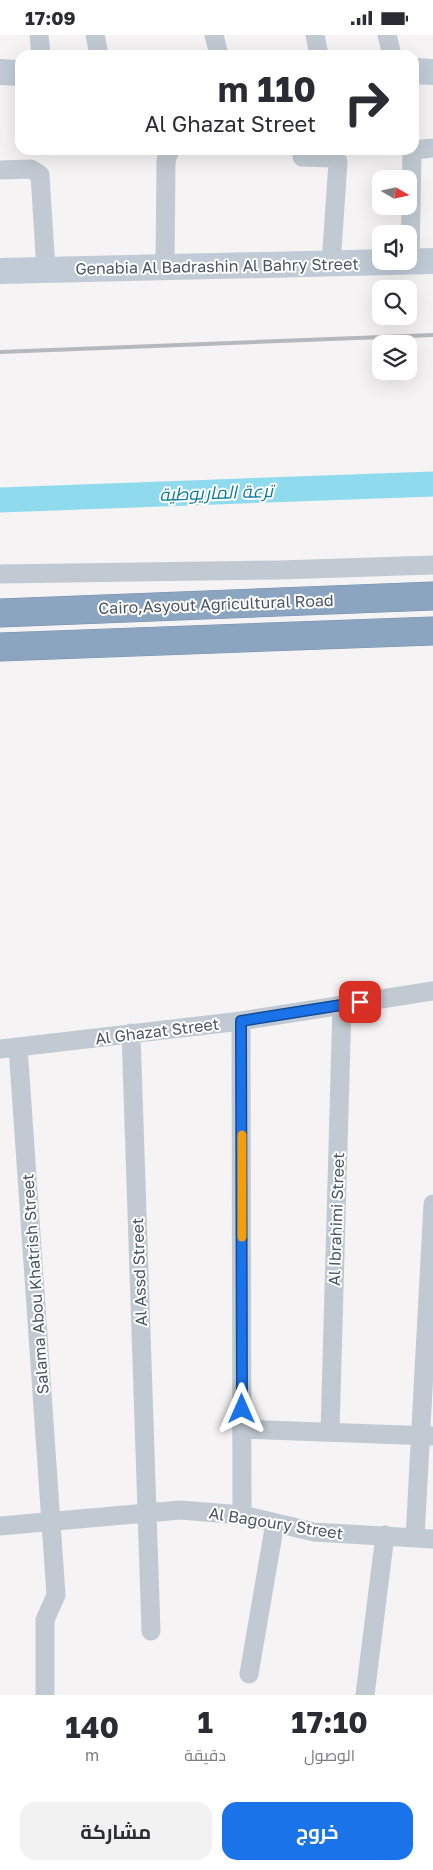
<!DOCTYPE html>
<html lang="ar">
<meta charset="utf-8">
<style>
:root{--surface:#fff;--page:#f2f2f3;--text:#2b2b33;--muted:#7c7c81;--accent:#1a73e8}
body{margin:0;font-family:"Golos Text",Cairo,sans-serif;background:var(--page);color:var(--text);direction:rtl;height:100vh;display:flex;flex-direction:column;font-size:19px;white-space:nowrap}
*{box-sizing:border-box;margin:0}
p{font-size:16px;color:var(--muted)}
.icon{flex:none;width:28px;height:28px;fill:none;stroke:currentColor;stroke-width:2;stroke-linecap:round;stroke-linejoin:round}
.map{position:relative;height:1660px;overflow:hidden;direction:ltr}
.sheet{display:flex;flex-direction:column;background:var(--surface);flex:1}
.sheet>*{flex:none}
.top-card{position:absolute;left:15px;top:15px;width:404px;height:105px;border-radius:15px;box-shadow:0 5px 20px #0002;direction:rtl;background:#fff;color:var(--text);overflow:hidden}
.needle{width:32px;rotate:99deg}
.buttons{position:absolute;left:372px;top:135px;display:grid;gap:10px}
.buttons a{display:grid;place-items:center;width:45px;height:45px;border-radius:10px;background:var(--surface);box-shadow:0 5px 20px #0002;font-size:25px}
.pin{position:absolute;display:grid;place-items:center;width:42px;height:42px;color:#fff;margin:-21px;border-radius:10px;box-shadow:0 2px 8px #0006}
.me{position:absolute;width:55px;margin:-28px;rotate:0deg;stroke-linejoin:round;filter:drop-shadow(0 0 4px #0008)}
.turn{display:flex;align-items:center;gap:18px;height:105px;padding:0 20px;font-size:22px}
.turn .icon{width:65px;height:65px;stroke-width:2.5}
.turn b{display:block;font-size:35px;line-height:42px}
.eta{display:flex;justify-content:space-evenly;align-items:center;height:85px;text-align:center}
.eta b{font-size:30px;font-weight:700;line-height:35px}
.button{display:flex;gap:10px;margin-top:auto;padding:10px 20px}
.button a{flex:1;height:58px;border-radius:15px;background:var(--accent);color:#fff;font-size:20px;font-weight:700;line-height:58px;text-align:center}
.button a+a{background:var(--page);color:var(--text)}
.status{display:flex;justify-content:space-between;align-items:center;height:35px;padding:0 25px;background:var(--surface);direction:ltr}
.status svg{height:14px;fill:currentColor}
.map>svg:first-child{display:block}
</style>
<div class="status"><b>17:09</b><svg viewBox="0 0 49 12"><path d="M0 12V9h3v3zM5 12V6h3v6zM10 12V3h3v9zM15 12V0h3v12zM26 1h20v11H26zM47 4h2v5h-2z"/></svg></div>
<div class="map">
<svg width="433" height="1660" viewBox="0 0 433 1660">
<rect width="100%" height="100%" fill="#f5f3f3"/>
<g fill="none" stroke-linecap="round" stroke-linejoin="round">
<!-- canal -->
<path stroke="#90daee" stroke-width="25" d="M0,465L433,449"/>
<!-- highway casing -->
<g stroke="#7690ad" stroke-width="29">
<path id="highway" d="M0,578L433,561
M0,612L433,596"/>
</g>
<!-- street -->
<path stroke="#c1cad2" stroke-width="19" d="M39,0L41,20
M95,0L99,20
M214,0L219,20
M315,0L319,20
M387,0L392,20
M414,115L433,113
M302,122L332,123L338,127L331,229
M0,135L31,134L40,140L46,235
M410,227L412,115
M165,233L166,125L170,115
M0,539L279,535L433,530
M241,986L242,1480
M131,998L151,1596
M18,1012L56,1560L45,1585V1660
M0,1014L241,986L433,956
M242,1394L432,1401
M330,1397L342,970
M0,1491L180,1475L242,1480L314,1497L433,1504
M415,1503L433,1169
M249,1639L275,1488
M365,1660L385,1500"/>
<!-- secondary -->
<path stroke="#c1cbd6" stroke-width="26" d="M414,36L433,37
M0,37L20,38
M0,236L433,226"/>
<!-- highway -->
<use href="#highway" stroke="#8ba5c1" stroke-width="28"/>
<!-- rail -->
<path stroke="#b5b8bd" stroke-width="4" d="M0,317L433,300"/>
</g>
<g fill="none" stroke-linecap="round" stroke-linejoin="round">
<!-- route casing -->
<g stroke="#114b97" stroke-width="12">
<path id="route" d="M242,1374L241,986L360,967"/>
</g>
<!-- route -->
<use href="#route" stroke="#1a73e8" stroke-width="9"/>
<!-- slow -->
<path stroke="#f59e0b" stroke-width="9" d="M242,1100V1202"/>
</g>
<g text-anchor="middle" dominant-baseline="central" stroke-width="4" stroke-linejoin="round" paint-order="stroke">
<!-- street labels -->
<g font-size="16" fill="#4a5661" stroke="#fff">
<text transform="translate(217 231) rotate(-1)">Genabia Al Badrashin Al Bahry Street</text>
<text transform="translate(216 569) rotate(-2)">Cairo,Asyout Agricultural Road</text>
<text transform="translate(157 996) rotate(-7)">Al Ghazat Street</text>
<text transform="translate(336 1184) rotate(-88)">Al Ibrahimi Street</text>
<text transform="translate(139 1237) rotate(-92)">Al Assd Street</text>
<text transform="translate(35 1249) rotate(-94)">Salama Abou Khatrish Street</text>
<text transform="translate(276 1488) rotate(9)">Al Bagoury Street</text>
</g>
<!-- water labels -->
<g font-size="18" font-style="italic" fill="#0c7c9b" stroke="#fff">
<text transform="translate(216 457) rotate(-2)">ترعة الماريوطية</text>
</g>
</g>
</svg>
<div class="buttons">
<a><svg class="needle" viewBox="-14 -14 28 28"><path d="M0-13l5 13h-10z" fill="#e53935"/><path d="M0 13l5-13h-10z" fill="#7c7c81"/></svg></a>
<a><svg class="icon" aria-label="sound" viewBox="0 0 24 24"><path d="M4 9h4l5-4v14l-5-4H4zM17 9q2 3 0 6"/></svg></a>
<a><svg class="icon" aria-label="search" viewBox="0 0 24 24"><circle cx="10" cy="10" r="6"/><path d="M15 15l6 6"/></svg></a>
<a><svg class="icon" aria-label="layers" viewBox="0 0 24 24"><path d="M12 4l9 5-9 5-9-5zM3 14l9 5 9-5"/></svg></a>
</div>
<div class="pin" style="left:360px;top:967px;background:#d93025"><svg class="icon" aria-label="arrive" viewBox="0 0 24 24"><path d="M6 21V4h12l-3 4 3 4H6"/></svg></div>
<svg class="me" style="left:242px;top:1374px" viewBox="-20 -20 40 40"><path d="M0-17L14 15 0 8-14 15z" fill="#1a73e8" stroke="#fff" stroke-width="4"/></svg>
<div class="top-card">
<div class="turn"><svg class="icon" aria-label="right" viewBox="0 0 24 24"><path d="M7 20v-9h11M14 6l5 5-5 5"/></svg><div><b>110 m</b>Al Ghazat Street</div></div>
</div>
</div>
<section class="sheet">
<div class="eta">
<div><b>17:10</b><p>الوصول</p></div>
<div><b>1</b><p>دقيقة</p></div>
<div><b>140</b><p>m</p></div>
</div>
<div class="button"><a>خروج</a><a>مشاركة</a></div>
</section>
